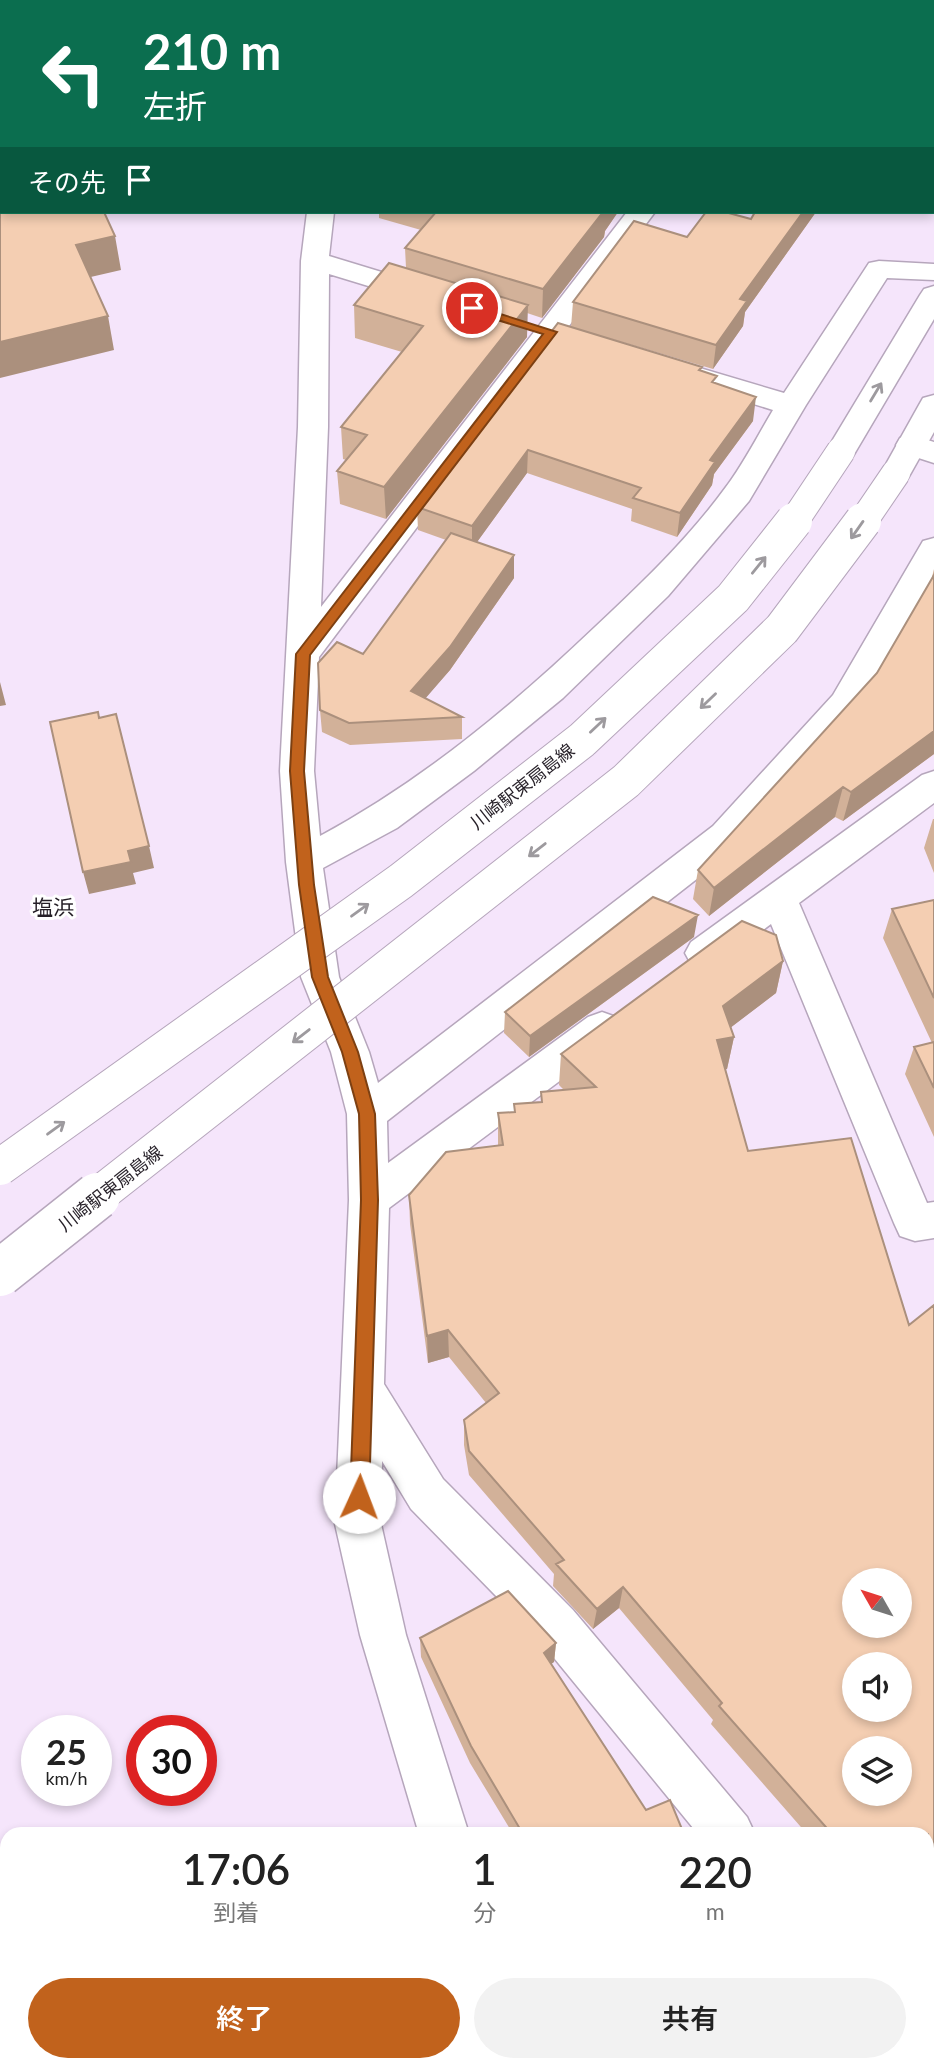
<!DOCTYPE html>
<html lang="ja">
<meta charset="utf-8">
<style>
:root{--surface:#fff;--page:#f2f2f2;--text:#222;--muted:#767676;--accent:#c1621c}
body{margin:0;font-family:Lato,"Noto Sans JP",sans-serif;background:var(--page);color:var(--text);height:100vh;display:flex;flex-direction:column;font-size:26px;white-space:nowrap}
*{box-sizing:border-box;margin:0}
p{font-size:23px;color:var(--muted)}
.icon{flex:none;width:38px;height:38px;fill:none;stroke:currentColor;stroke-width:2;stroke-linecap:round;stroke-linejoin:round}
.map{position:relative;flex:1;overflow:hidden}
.sheet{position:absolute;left:0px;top:1827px;width:934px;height:245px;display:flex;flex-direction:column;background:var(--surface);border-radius:21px 21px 0 0;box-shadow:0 4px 10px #0003}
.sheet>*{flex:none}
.guide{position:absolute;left:0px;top:0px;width:934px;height:214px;box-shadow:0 4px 10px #0003;background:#0b6e4f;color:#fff;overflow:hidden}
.needle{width:46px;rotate:309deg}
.controls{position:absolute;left:842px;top:1568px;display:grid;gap:14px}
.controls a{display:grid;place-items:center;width:70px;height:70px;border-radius:50%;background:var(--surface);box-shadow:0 4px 10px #0003;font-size:35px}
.speed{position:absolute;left:21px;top:1715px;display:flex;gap:14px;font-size:35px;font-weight:700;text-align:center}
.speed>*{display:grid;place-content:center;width:91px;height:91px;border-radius:50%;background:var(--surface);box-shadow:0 4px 10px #0003;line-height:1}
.speed small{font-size:18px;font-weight:400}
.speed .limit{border:10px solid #d22;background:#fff;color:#111}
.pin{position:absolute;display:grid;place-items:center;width:60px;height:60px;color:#fff;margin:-30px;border:4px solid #fff;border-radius:50%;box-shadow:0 2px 7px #0007}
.me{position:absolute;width:77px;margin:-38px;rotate:2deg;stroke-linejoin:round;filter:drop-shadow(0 0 5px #0008)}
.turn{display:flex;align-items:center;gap:24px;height:147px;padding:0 28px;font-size:32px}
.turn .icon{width:91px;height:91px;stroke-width:2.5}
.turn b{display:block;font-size:49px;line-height:60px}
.then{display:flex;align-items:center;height:66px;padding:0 28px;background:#0003;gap:14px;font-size:26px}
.eta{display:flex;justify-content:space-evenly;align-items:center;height:119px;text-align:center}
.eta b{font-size:42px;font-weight:600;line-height:49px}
.action{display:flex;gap:14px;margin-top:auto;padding:14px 28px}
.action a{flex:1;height:80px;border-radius:42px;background:var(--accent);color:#fff;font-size:28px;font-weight:600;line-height:80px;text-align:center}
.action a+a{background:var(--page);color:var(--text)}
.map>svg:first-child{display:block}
</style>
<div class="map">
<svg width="934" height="2072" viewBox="0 0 934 2072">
<rect width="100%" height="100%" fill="#f5e5fb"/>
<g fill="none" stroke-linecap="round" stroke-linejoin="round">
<!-- street casing -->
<g stroke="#b6a6bc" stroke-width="3">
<path id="street" d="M318,0H342V2H318Z
M699,0H729L730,2H700Z
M811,0H836L810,2Z
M307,212H334L329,256L434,288L438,294L434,300L424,303L329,274L328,427L321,607L627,212H655L319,657L314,771L320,836C422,781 511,707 595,627C641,584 689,538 726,487C744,463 758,435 773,410L656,374L651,367L656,360L666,358L784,393L869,263L879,261L934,264V280L887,278L806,405L749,501L668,596L563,698L474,771L397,828L323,868L339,977L369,1052L378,1083L713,826L833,695L923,541L934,538V577L857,713L739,846L387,1121L388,1163L588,1017L602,1012L616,1017L621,1028L616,1039L389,1208L384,1384L443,1479L573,1610L747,1817L755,1834H698L541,1642L411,1509L382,1461L381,1524L406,1635L469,1834H419L360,1635L335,1524L349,1200L347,1114L331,1052L301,977L286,862L280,771L298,427L301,261Z
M911,435L934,442V463L900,452L896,445L900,438Z
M934,771V803L799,903L927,1203L934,1202V1238L915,1241L900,1236L894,1223L771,924C749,940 720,973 691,964L685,953L691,942L922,775Z
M928,2042L934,2044V2072H897L894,2065H928Z
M492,2065H544L546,2072H494Z"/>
</g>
<!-- highway casing -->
<g stroke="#b6a6bc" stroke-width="3">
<path id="highway" d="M934,286V319L856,451L852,458L841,461L830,458L826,451L920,295L924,289Z
M934,395V432L907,480L896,483L885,480L881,473L919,405L923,398Z"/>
</g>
<!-- street -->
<use href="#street" fill="#fff" fill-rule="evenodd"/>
<!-- highway -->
<use href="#highway" fill="#fff" fill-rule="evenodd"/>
<!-- highway-bridge-far2 casing -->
<g stroke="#b6a6bc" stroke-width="30" stroke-linecap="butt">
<path id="highway-bridge-far2" d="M793,523L841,451
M862,523L896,473"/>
</g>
<!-- highway-bridge-far1 casing -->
<g stroke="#b6a6bc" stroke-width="38" stroke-linecap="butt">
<path id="highway-bridge-far1" d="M0,1167L401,881L582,740L733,598L794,521
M95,1198L626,781L782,629L863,521"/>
</g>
<!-- highway-bridge casing -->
<g stroke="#b6a6bc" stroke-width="49" stroke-linecap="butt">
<path id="highway-bridge" d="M0,1273L97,1196"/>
</g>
<!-- highway-bridge-far2 -->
<use href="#highway-bridge-far2" stroke="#fff" stroke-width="28"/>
<!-- highway-bridge-far1 -->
<use href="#highway-bridge-far1" stroke="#fff" stroke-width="36"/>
<!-- highway-bridge -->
<use href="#highway-bridge" stroke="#fff" stroke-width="46"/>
</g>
<!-- wall -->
<path fill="#d2b199" d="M828,0H934V55H933V2H828Z
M379,212H618L605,231L604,237L542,318L527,313V337L386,519L340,504L337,471L346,460L343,459L341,427L402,352L355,338L354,305L406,268L405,248L421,230L379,218Z
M755,212H816L745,312L743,326L713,369L571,327L573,302L687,237L751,219Z
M558,323L702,367L701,371L716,384L753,421L714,474L712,485L677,537L631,521L632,509L527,473L477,542L514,578L450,670L425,698L462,717V739L350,745L322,732L320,710L363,654L446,540L418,530L417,507Z
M934,569V754L843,821L835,817L709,916L693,899L698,870L877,673L931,581Z
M933,819H934V873L924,848Z
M934,900V1137L905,1074L914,1047L932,1043L883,938L892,909Z
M694,937L529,1057L504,1033L505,1012Z
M783,961L776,993L731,1027L734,1037L727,1069H725L748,1151L909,1325L934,1305V1932L928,1925V1834H807L711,1724L713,1720L619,1608L593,1629L553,1586L554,1574L469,1475L464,1445V1420L486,1403L449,1357L428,1363L410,1224L409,1195L498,1146V1113L514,1112V1104L541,1102V1092L564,1090L559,1085L561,1054Z
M420,1638L556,1643L554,1662L551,1663L646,1810L684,1834H513L470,1763L421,1657Z
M568,2065H838L841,2072H571Z"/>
<!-- shaded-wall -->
<path fill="#ab907d" d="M651,0H672L670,2H649Z
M934,176V189L933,191V178Z
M602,212H618L605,231L604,237L542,318L543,289Z
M803,212H816L745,312L743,326L713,369L716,345L740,299Z
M115,236L121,270L82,279L76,245Z
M528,305L527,337L386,519L384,487Z
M108,316L114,350L0,378V342Z
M756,397L753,421L714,474L712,485L677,537L680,513L710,460Z
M528,450L527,473L472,549V526Z
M514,555V578L450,670L412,714L411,691Z
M0,682L6,705L0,706Z
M934,731V754L843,821L851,792Z
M843,787L835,817L709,916L714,888Z
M149,846L154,868L133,873L136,884L89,894L83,872L128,851Z
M698,915L694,937L529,1057L530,1036Z
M783,961L776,993L717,1038L723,1006Z
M734,1037L727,1069L711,1072L717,1040Z
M448,1330L449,1357L428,1363L427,1336Z
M623,1587L619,1608L593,1629L597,1609Z
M556,1643L554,1662L542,1671L544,1653Z"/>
<!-- building -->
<path fill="#f4ceb2" stroke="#ab907d" stroke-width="2" fill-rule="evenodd" d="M346,0H651L649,2H346Z
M843,0H934V25H933V2H849Z
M933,56H934V176L933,178Z
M0,65H2V212H104L115,236L76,245L108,316L0,342Z
M436,212H603L543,289L405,248Z
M706,212H725L751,219L755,212H803L740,299L747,301L716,345L573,302L634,221L687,237Z
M389,263L528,305L384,487L337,471L367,435L341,427L423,326L354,305Z
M558,323L702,367L699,370L717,376L712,382L756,397L710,460L715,462L680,513L633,498L641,488L528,450L472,526L417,507Z
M451,533L514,555L450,647L411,691L462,717L349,723L320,710L318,663L337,642L363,654Z
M934,575V731L851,792L843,787L714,888L698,870L877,673Z
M98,712L99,718L116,714L149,846L128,851L131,862L83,872L50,722Z
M653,897L698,915L530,1036L505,1012Z
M934,900V998L892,909Z
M742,921L776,935L783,961L723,1006L734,1037L717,1040L748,1151L851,1138L909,1325L934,1305V1903L930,1898L928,1900V1834H832L719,1706L722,1703L623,1587L597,1609L556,1564L564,1560L469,1451L464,1420L499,1393L448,1330L427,1336L409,1195L446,1152L503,1145L498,1113L515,1112L514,1104L542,1102L541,1092L596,1087L561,1054ZM854,1580H900V1626H854ZM854,1664H900V1710H854ZM854,1748H900V1794H854Z
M934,1042V1088L914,1047Z
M508,1591L556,1643L544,1653L646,1810L670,1800L684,1834H523L471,1746L420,1638Z
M574,2065H838L841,2072H577Z"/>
<!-- one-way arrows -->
<defs><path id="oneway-shaft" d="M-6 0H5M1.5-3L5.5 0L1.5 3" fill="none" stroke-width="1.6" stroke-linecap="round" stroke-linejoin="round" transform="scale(1.75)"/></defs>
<g stroke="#9d9a9e">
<use href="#oneway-shaft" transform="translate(876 392) rotate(-59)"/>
<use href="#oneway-shaft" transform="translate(857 530) rotate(125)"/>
<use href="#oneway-shaft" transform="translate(759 565) rotate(-51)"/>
<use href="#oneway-shaft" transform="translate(708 701) rotate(136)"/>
<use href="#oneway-shaft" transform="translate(598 725) rotate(-43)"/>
<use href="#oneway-shaft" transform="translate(537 850) rotate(142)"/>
<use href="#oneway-shaft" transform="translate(360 910) rotate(-36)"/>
<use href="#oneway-shaft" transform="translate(301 1036) rotate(142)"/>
<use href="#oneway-shaft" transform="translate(56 1128) rotate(-36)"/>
</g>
<!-- route -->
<path fill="#c1621c" stroke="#7d4012" stroke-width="2" d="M472,305L557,332L310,655L304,771L314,885L328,977L358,1052L375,1114L378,1200L369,1497L366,1503L359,1506L353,1503L350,1497L361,1200L359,1114L342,1052L312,977L299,885L290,771L296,654L543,334L468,311L466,308Z"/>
<g text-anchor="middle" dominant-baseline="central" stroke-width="6" stroke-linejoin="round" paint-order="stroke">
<!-- street labels -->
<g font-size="18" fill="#251f27" stroke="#fff">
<text transform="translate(522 786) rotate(-38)">川崎駅東扇島線</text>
<text transform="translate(110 1188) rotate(-38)">川崎駅東扇島線</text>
</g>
<!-- quarter labels -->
<g font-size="21" fill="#251f27" stroke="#fff">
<text x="53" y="906">塩浜</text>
</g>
</g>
</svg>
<div class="controls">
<a><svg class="needle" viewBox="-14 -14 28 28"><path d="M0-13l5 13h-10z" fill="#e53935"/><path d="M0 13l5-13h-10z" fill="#767676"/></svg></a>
<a><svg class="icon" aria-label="sound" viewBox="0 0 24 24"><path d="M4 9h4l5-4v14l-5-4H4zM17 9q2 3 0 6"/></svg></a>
<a><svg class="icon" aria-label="layers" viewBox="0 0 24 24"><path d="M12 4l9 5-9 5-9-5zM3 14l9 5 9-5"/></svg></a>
</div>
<div class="speed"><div>25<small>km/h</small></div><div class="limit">30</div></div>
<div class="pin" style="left:472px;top:308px;background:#d93025"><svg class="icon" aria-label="arrive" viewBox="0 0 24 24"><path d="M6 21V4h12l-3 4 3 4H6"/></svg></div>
<svg class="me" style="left:359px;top:1497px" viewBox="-20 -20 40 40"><circle r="19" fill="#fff"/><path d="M0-13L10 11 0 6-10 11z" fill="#c1621c"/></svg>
<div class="guide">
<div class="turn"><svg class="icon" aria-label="left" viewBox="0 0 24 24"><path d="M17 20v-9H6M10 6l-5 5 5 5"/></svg><div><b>210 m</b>左折</div></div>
<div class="then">その先<svg class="icon" aria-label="arrive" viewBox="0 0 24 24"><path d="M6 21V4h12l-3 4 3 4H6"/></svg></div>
</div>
<section class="sheet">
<div class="eta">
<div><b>17:06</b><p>到着</p></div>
<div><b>1</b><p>分</p></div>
<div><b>220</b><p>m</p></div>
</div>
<div class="action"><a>終了</a><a>共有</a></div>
</section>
</div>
